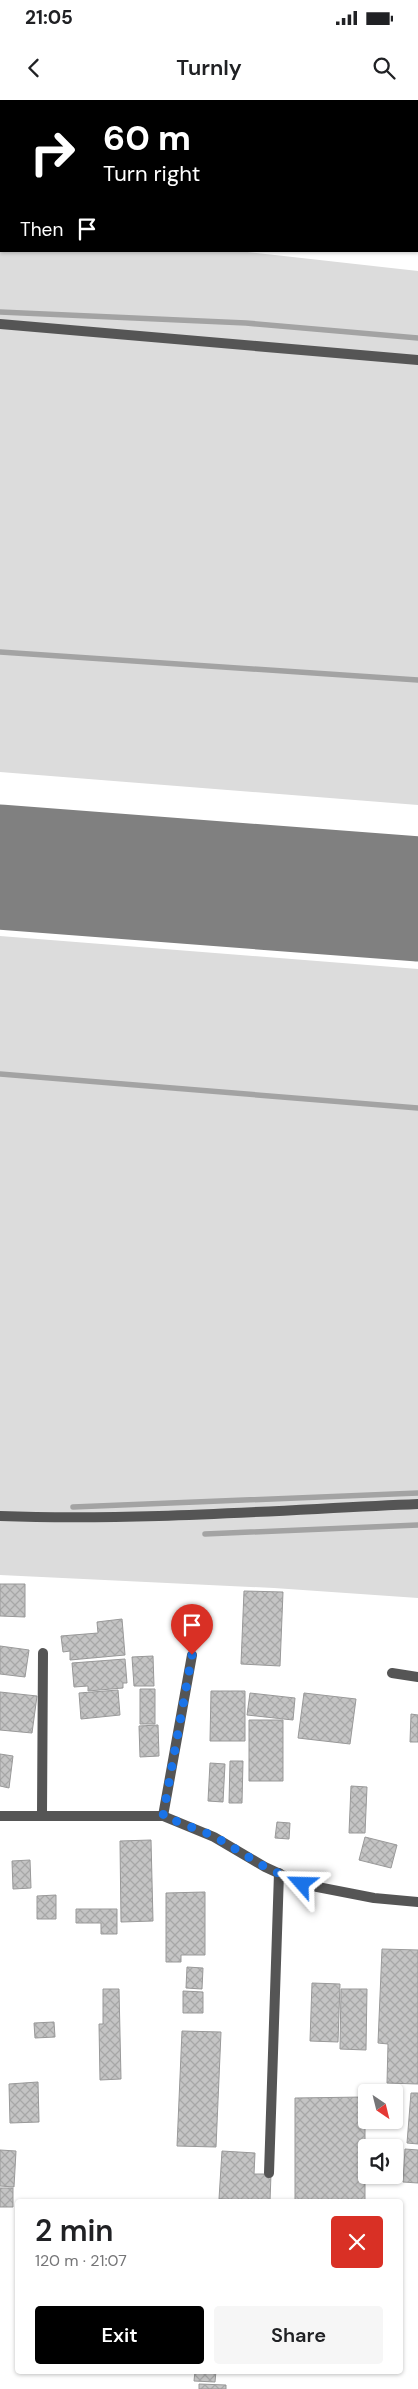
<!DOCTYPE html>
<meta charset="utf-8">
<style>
:root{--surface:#fff;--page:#f6f6f6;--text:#202124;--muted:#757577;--accent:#000}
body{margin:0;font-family:"DM Sans",sans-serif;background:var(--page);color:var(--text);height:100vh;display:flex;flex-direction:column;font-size:19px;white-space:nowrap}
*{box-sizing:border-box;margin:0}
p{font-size:16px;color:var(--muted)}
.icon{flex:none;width:28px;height:28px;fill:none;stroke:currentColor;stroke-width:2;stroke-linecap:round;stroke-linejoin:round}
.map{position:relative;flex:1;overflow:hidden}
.sheet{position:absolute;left:15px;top:2099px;width:388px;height:175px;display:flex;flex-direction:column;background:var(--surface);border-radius:5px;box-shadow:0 1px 4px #0004}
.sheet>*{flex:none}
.top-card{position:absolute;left:0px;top:0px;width:419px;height:152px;box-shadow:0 1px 4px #0004;background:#000;color:#fff;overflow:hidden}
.needle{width:32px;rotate:145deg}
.buttons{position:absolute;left:358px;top:1984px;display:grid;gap:10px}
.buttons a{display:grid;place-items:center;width:45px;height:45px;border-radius:5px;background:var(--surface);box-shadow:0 1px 4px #0004;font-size:25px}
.pin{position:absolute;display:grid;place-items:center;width:42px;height:42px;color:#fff;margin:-51px -21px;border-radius:50% 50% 50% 0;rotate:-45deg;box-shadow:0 0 5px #0007}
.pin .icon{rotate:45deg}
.me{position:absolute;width:55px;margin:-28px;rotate:295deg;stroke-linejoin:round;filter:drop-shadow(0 0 4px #0008)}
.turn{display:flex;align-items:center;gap:18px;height:105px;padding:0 20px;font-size:22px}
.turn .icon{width:65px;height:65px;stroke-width:2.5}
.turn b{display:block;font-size:35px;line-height:42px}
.then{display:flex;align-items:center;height:48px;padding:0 20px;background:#0003;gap:10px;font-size:19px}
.round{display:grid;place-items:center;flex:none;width:52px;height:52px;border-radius:5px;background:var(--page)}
.summary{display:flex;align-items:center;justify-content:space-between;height:85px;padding:0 20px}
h1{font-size:30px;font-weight:600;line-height:38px}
.cta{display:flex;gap:10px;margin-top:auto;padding:10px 20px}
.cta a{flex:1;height:58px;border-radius:5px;background:var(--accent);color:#fff;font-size:20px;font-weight:600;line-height:58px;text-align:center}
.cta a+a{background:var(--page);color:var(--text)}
.status{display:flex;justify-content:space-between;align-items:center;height:35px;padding:0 25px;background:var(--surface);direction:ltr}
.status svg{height:14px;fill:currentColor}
header{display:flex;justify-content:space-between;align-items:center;height:65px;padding:0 20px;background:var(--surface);font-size:22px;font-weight:600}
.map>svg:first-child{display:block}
</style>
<div class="status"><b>21:05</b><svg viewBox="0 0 49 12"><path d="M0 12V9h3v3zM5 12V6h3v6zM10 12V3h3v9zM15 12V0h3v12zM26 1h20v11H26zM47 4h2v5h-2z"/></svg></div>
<header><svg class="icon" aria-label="back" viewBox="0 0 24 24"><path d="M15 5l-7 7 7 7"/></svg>Turnly<svg class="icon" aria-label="search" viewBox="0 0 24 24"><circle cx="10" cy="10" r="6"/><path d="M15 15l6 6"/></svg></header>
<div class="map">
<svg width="418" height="2289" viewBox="0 0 418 2289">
<defs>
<pattern id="building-cross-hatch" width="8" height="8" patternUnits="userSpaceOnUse" patternTransform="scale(1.25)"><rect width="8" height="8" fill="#c4c4c4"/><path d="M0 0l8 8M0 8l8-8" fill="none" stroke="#a7a7a7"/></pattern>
</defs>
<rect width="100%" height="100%" fill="#fff"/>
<!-- grass -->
<path fill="#dcdcdc" d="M0,107L1,151H239L418,171V705L0,672Z
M0,836L418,869V1498L274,1488L0,1475Z"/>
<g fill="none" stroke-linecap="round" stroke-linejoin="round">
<!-- stream -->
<path stroke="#a3a3a3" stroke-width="5.5" d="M0,212L246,223L418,238
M0,552L418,580
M0,974L418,1008
M73,1407L418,1393
M205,1434L418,1425"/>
<!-- runway -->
<path stroke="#808080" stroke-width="125" d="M0,767L418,799"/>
</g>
<!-- building -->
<path fill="url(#building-cross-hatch)" stroke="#999" d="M0,1484H25V1517L0,1516Z
M244,1491L283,1492L280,1566L241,1564Z
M122,1519L125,1555L70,1560V1551L63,1552L61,1536L98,1533L97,1522Z
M0,1546L29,1550L25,1577L0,1574Z
M153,1556L154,1586H134L132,1557Z
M125,1559L127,1583H123V1588L88,1591V1586L74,1587L72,1563Z
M140,1589H155V1624H140Z
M118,1590L120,1615L81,1619L79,1593Z
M211,1591H245V1641H210Z
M0,1592L37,1596L32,1633L0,1630Z
M250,1593L295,1598L293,1620L247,1615Z
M304,1593L356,1599L350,1644L298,1638Z
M411,1614L418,1615V1642H410Z
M249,1620H283V1681H249Z
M158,1625L159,1656L140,1657L139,1626Z
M0,1654L13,1656L9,1688L0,1686Z
M230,1661H243L242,1703H229Z
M210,1663L225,1664L223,1702L208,1701Z
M351,1686L367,1687L365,1733H349Z
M277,1722L290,1723L289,1739L275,1738Z
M365,1737L397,1745L391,1768L359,1760Z
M151,1740L153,1821L121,1822L120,1741Z
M30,1760L31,1788L13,1789L12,1761Z
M205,1792V1855H181V1862H166V1793Z
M56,1795V1819H37V1796Z
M76,1809H117V1834H101V1823H76Z
M382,1849L418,1850V1984L387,1983L388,1944L378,1943Z
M187,1867L203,1868L202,1889L186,1888Z
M312,1883L340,1884L338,1942L310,1941Z
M103,1889H119L121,1979L100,1980L99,1924H103Z
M341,1889H367L366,1950L340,1949Z
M183,1891L203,1892V1913H183Z
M54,1922L55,1937L35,1938L34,1923Z
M182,1931L221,1932L216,2047L177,2046Z
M38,1982L39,2022L10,2023L9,1984Z
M411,1993H418V2044L407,2043Z
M365,1997V2101H295V1998Z
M405,2049L418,2050V2083L403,2082Z
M0,2050L16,2051L14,2087L0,2086Z
M222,2051L255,2053L254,2074H271L270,2101L219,2099Z
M0,2088H13V2107H0Z
M195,2271H216L215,2282L194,2281Z
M199,2284L226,2285V2289H199Z"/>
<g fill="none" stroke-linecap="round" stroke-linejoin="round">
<!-- service -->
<path stroke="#555" stroke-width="10" d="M0,224L418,260
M0,1416C140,1421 278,1410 418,1404
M163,1716L192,1555"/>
<!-- minor -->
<path stroke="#555" stroke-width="10" d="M392,1573L418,1577
M42,1714L43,1553
M269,2073L279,1773"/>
<!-- tertiary -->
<path stroke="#555" stroke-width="10" d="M0,1716H163L214,1737L265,1767L302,1784L374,1798L418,1802"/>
</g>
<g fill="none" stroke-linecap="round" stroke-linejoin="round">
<!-- route -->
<path stroke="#1a73e8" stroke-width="9" stroke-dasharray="0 16.2" d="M192,1555L163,1716L214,1736L265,1767L302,1784"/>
</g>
</svg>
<div class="buttons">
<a><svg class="needle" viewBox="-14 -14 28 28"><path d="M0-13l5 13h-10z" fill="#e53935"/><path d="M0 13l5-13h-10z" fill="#757577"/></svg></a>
<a><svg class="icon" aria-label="sound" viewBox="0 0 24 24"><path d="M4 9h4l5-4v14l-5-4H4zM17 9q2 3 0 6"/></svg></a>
</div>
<div class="pin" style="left:192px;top:1555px;background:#d93025"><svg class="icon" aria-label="arrive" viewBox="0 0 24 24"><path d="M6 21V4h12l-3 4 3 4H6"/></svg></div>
<svg class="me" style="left:302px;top:1784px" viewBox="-20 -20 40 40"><path d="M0-17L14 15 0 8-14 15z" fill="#1a73e8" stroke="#fff" stroke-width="4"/></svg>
<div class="top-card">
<div class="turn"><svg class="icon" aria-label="right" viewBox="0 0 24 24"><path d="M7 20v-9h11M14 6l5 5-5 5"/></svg><div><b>60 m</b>Turn right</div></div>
<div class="then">Then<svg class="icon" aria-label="arrive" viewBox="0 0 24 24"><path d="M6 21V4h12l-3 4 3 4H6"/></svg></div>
</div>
<section class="sheet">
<div class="summary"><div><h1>2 min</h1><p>120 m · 21:07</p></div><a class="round" style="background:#d93025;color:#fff"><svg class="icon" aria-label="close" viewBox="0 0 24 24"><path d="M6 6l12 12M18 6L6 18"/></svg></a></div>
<div class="cta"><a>Exit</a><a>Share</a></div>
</section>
</div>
